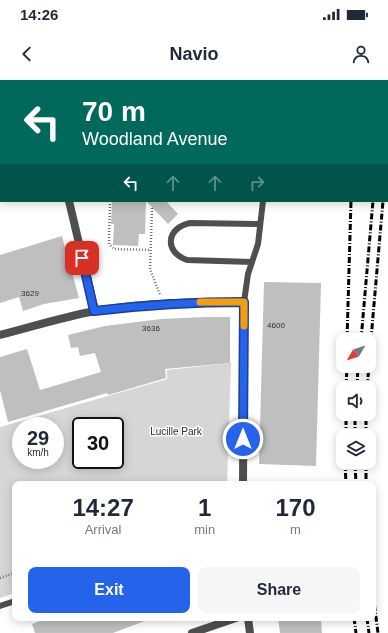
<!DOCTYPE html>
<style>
:root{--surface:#fff;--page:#f6f6f7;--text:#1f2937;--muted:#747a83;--accent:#2563eb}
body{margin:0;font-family:Arial,sans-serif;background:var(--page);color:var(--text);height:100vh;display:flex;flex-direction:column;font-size:15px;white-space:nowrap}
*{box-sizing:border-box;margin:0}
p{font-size:13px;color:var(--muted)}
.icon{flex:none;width:22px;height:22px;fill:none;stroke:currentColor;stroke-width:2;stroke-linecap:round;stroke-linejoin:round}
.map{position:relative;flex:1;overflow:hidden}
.sheet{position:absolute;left:12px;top:401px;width:364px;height:140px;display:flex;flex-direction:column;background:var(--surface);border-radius:8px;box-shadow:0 2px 10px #0003}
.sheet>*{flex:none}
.hud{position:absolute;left:0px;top:0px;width:388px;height:122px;box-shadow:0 2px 10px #0003;background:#00695c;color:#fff;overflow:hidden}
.needle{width:26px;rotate:231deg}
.tools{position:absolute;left:336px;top:253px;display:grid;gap:8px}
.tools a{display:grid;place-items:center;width:40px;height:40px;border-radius:8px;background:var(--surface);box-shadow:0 2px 10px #0003;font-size:20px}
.speed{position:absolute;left:12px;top:337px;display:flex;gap:8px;font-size:20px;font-weight:700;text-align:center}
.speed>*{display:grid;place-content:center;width:52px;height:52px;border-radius:50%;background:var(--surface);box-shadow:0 2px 10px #0003;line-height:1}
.speed small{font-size:10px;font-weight:400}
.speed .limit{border:2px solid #111;border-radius:6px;background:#fff;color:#111}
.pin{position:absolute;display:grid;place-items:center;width:34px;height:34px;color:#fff;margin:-17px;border-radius:8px;box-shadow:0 2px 6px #0006}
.me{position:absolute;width:44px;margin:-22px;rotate:0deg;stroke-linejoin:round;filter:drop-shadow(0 0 3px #0008)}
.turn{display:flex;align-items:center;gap:14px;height:84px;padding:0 16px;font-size:18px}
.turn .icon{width:52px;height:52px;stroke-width:2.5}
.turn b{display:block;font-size:28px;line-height:34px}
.lanes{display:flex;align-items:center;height:38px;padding:0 16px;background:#0003;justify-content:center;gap:20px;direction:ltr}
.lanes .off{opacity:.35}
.eta{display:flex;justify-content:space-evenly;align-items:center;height:68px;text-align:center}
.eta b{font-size:24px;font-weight:700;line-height:28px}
.action{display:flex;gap:8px;margin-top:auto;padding:8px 16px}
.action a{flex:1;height:46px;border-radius:8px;background:var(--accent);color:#fff;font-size:16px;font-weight:700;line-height:46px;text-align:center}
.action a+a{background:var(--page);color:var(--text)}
.status{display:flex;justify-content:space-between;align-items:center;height:28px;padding:0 20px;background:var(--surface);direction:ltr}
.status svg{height:11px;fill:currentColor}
header{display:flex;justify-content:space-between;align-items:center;height:52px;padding:0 16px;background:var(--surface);font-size:18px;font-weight:700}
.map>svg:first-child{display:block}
</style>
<div class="status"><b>14:26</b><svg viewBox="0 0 49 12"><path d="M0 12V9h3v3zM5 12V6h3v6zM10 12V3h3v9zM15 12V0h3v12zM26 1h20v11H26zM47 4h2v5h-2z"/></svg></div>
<header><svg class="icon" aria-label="back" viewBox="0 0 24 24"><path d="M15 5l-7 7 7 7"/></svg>Navio<svg class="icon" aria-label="person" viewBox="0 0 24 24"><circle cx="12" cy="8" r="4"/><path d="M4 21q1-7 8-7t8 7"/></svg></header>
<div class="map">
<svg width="388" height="553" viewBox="0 0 388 553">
<rect width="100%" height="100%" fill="#fff"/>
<!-- green -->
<path fill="#d6d6d6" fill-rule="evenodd" d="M231,283L227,404H15V513L0,518V347L167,299V290ZM21,346H55V380H21ZM81,346H115V380H81Z"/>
<!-- building -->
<path fill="#bfbfbf" d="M112,121H166L178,134L168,144L146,121L145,154H139L138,166L113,165L114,144H111Z
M62,156L79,218L44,224L23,231L19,217L0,223V175Z
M264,202L321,203L316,386L259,384Z
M205,237H230V283L165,289L166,298L108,315L107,313L8,342L0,310V277L27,269L40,310L101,292L95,273L80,276L78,267L71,268L68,255L105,246L161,239Z
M48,538H150V539L113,553H35L32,544Z
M278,538H321L322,553H280Z"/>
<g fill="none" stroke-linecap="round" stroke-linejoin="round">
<!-- path -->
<path stroke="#717171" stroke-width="2.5" stroke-dasharray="1 2" stroke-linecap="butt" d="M110,121L109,164L114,169L151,170
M152,128L150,189L160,215
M0,498L15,493"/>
<!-- lane -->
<path stroke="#4f4f4f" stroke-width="6" d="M19,0L20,1
M387,30H388
M0,73H1
M252,182L187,180C164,172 166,148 190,143L260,144
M244,222L248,194L258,164L263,121
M0,526L15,521"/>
<!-- street -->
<path stroke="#4f4f4f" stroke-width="8" d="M51,0V1
M69,121L95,231
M0,255C31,247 63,237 95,231C144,222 194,222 244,222L243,404
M248,538L250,553
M192,553L236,538"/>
<!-- rail -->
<path stroke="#000" stroke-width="3" stroke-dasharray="6 2 1 2" stroke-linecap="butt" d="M354,1V0
M383,1L384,0
M387,75L388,59
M347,260L351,121
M361,260L373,121
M369,282L383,121
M346,308L347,286
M357,308L358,286
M367,308L369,286
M346,356V334
M355,356V334
M366,356V334
M345,382L346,404
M355,382L356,404
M366,382V404
M373,514L378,553
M354,538L356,553
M367,538L369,553"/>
</g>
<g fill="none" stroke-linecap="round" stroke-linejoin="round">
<!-- route casing -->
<g stroke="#184099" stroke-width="10">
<path id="route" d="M82,178L94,231C145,225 193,222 244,222L243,359"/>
</g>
<!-- route -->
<use href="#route" stroke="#2563eb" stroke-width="7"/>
<!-- slow -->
<path stroke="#f59e0b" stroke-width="7" d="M200,222H244V246"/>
</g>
<g text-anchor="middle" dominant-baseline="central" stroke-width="3" stroke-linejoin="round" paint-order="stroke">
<!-- number labels -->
<g font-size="8" fill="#303030">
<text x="30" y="213">3629</text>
<text x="276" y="245">4600</text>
<text x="151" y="248">3636</text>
</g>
<!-- park labels -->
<g font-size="10" fill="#2d2d2d" stroke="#fff">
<text x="176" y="351">Lucille Park</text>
</g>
</g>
</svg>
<div class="tools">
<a><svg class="needle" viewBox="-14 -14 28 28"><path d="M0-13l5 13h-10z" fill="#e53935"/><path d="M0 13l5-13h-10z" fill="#747a83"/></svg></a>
<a><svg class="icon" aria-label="sound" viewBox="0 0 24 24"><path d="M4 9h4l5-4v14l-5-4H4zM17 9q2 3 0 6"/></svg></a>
<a><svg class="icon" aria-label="layers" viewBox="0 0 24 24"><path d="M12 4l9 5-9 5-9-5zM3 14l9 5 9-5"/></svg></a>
</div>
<div class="speed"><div>29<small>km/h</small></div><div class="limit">30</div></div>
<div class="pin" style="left:82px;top:178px;background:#d93025"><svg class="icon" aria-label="arrive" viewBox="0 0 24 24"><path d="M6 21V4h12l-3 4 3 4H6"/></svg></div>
<svg class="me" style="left:243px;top:359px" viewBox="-20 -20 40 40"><circle r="17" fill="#2563eb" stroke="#fff" stroke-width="3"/><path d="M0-11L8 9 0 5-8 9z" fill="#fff"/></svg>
<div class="hud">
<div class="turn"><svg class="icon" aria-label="left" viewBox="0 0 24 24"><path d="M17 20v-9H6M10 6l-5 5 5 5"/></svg><div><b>70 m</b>Woodland Avenue</div></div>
<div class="lanes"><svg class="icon" aria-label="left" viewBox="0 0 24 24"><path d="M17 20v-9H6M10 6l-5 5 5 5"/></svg><svg class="icon off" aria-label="ahead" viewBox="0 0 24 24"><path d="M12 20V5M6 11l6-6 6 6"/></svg><svg class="icon off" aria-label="ahead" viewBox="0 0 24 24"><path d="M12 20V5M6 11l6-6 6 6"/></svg><svg class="icon off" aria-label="right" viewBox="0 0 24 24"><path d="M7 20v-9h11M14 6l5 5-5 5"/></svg></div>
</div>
<section class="sheet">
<div class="eta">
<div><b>14:27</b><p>Arrival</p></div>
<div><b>1</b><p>min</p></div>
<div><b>170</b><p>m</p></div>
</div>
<div class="action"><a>Exit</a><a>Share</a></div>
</section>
</div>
